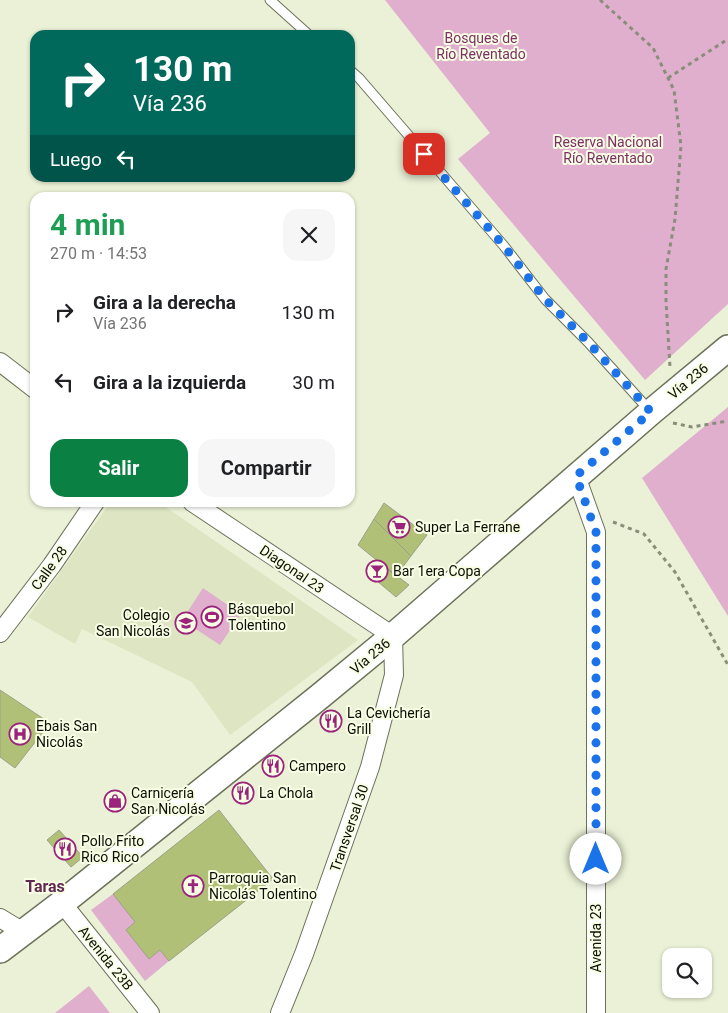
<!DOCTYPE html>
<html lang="es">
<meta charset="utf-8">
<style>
:root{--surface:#fff;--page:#f6f6f6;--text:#202124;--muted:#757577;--accent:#0b8043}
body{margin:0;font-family:Roboto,sans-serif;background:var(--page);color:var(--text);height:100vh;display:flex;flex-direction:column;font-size:19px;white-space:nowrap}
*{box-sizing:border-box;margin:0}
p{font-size:16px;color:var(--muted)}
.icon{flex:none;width:28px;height:28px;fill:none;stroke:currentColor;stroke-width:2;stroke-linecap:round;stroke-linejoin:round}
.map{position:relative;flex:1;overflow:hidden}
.side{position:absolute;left:30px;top:192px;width:325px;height:315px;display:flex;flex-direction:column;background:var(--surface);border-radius:15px;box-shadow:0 1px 4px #0004}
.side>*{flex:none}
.hud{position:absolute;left:30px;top:30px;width:325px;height:152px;border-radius:15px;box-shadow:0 1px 4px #0004;background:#00695c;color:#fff;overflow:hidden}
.controls{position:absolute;left:662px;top:948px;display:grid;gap:10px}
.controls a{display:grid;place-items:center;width:50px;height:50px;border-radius:10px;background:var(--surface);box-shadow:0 1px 4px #0004;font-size:25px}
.pin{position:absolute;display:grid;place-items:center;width:42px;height:42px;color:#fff;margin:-21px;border-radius:10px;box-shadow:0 2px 8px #0006}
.me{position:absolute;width:55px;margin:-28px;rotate:0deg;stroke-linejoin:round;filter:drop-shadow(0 0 4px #0008)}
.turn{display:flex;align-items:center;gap:18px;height:105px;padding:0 20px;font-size:22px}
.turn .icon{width:65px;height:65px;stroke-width:2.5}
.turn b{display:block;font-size:35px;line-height:42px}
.then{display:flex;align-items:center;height:48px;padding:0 20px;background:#0003;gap:10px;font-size:19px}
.round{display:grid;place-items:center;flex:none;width:52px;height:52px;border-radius:15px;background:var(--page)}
.head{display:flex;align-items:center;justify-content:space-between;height:85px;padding:0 20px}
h1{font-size:30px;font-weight:700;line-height:38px;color:#1e9e55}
.cta{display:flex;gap:10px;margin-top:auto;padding:10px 20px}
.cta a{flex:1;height:58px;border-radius:15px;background:var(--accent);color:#fff;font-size:20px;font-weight:700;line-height:58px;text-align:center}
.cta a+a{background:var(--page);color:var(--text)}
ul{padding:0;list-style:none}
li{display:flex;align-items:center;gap:15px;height:70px;padding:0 20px}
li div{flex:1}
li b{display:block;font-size:19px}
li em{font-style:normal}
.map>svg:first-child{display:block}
</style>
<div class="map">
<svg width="728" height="1013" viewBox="0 0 728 1013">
<rect width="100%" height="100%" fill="#eaf1d6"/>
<!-- built -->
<path fill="#dde5c3" d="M110,503H160L358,640L230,735L192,682L82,629L75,644L28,617Z"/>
<!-- green -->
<path fill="#dfafcd" d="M385,0H728V304L645,380L458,159L490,133Z
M728,407V616L642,478Z
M203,588L241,614L220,645L182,620Z
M113,894L135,922L126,930L149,958L160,950L169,961L145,981L91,910Z
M89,986L110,1013H55Z"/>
<!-- building -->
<path fill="#b1c077" stroke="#9ba189" d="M384,503L427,535L411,556L374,519Z
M374,519L411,556L396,576L358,545Z
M379,562L409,585L396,597L370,575Z
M0,690L50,723L15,768L0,757Z
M334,711L342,721L328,732L320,722Z
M219,810L273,879L169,961L160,950L149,959L126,930L135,922L113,894Z
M59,830L83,857L71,867L47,840Z"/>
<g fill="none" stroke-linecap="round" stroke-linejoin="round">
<!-- service casing -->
<g stroke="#6c715a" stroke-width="11">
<path id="service" d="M270,0L309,35
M350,70L359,78L504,246L545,299L588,342L650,411"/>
</g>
<!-- minor casing -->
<g stroke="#6c715a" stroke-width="20">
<path id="minor" d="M0,362L35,389
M576,476L596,532V1013
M192,502L393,636L394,675L370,767L304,954L280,1013
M0,633L52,565L95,502
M62,903L150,1013
M0,918L23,932"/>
</g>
<!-- secondary casing -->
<g stroke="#6c715a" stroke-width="28">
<path id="secondary" d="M0,950L62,903L319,697L393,636L651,412L728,348"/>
</g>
<!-- path -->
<path stroke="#898d7a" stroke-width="3" stroke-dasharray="4 4" stroke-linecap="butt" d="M600,0L653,48L674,90L681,146L675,219L666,269V301L670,367
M668,78L728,39
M673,423L692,427L728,421
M613,522L644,534L675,572L728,665"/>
<!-- service -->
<use href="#service" stroke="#fff" stroke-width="9"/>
<!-- minor -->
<use href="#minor" stroke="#fff" stroke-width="18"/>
<!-- secondary -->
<use href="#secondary" stroke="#fff" stroke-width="25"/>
</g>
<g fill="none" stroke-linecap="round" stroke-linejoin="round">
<!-- route -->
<path stroke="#1a73e8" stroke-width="9" stroke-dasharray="0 16.2" d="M424,154L504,246L545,299L588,342L651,412L576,476L596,532V859"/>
</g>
<!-- icons -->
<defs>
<g id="supermarket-ring" transform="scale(1.125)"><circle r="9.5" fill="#f7fee4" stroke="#9b237c" stroke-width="1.5"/><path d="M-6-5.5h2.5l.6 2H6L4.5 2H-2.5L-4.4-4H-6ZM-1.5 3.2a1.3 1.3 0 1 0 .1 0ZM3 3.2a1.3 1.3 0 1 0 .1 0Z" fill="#9b237c"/></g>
<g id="bar-ring" transform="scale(1.125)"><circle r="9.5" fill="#f7fee4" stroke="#9b237c" stroke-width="1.5"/><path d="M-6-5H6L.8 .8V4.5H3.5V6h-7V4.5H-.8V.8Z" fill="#9b237c"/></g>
<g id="stadium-ring" transform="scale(1.125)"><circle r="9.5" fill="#f7fee4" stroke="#9b237c" stroke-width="1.5"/><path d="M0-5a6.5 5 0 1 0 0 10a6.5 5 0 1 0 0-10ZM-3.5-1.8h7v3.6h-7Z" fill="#9b237c"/></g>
<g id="school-ring" transform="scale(1.125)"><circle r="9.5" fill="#f7fee4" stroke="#9b237c" stroke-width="1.5"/><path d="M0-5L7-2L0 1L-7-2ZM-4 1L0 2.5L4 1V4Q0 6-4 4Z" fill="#9b237c"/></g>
<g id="restaurant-ring" transform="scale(1.125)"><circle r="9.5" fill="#f7fee4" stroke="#9b237c" stroke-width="1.5"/><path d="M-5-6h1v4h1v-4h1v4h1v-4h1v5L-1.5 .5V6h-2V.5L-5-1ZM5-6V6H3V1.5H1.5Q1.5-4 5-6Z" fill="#9b237c"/></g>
<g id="hospital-ring" transform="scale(1.125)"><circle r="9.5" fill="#f7fee4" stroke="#9b237c" stroke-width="1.5"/><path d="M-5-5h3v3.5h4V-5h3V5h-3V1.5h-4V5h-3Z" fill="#9b237c"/></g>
<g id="shop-ring" transform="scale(1.125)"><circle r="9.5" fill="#f7fee4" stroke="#9b237c" stroke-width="1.5"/><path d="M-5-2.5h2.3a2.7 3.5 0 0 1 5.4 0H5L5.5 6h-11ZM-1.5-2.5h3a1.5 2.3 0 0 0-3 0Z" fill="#9b237c"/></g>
<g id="church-ring" transform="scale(1.125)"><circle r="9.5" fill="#f7fee4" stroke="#9b237c" stroke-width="1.5"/><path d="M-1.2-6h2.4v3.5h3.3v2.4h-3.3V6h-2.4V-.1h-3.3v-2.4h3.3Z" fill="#9b237c"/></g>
</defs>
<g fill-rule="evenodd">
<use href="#supermarket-ring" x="399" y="527"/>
<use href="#bar-ring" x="377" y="571"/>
<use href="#stadium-ring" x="212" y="617"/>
<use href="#school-ring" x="186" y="623"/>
<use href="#restaurant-ring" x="331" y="721"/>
<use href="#hospital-ring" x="20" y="734"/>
<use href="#restaurant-ring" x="273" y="766"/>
<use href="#restaurant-ring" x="243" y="793"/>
<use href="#shop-ring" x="115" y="801"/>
<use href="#restaurant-ring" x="65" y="849"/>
<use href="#church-ring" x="193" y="886"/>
</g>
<g text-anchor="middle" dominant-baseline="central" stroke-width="4" stroke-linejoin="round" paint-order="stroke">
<!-- park labels -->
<g font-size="14" fill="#7c2e65" stroke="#f7fee4">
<text x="481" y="38">Bosques de<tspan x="481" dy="16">Río Reventado</tspan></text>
<text x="608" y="142">Reserva Nacional<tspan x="608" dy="16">Río Reventado</tspan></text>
</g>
<!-- street labels -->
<g font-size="14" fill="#0c0d05" stroke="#f7fee4">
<text transform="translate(688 381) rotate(-40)">Vía 236</text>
<text transform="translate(49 568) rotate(-54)">Calle 28</text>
<text transform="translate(292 569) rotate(34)">Diagonal 23</text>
<text transform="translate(370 656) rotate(-40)">Vía 236</text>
<text transform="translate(349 828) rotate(-71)">Transversal 30</text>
<text transform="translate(596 938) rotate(-90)">Avenida 23</text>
<text transform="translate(106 958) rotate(51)">Avenida 23B</text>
</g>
<!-- poi labels -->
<g font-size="14" fill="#0c0d05" stroke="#f7fee4" text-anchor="start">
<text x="415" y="527">Super La Ferrane</text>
<text x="393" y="571">Bar 1era Copa</text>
<text x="228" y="609">Básquebol<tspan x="228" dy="16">Tolentino</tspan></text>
<text x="170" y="615" text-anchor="end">Colegio<tspan x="170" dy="16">San Nicolás</tspan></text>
<text x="347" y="713">La Cevichería<tspan x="347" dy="16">Grill</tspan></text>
<text x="36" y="726">Ebais San<tspan x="36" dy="16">Nicolás</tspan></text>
<text x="289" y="766">Campero</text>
<text x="131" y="793">Carnicería<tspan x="131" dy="16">San Nicolás</tspan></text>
<text x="259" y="793">La Chola</text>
<text x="81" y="841">Pollo Frito<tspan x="81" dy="16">Rico Rico</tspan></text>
<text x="209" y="878">Parroquia San<tspan x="209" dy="16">Nicolás Tolentino</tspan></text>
</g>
<!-- quarter labels -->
<g font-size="16" font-weight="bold" fill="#632952" stroke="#f7fee4">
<text x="45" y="886">Taras</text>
</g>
</g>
</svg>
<div class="controls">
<a><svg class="icon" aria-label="search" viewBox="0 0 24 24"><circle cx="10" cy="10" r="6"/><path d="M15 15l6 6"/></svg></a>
</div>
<div class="pin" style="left:424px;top:154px;background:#d93025"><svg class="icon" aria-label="arrive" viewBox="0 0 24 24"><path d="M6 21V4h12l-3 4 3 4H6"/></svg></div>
<svg class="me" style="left:596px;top:859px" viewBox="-20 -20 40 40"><circle r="19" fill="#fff"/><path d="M0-13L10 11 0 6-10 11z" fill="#1a73e8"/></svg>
<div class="hud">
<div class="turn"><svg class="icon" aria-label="right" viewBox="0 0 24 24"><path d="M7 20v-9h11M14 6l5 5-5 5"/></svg><div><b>130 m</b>Vía 236</div></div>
<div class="then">Luego<svg class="icon" aria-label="left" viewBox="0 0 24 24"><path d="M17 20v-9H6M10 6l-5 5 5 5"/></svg></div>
</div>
<section class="side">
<div class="head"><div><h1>4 min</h1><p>270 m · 14:53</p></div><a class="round"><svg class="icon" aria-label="close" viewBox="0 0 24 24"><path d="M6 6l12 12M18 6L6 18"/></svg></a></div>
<ul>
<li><svg class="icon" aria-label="right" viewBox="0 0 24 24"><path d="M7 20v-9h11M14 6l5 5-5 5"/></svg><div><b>Gira a la derecha</b><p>Vía 236</p></div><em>130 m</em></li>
<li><svg class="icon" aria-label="left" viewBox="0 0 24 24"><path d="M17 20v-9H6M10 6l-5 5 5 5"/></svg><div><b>Gira a la izquierda</b></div><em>30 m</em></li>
</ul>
<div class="cta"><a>Salir</a><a>Compartir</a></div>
</section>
</div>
